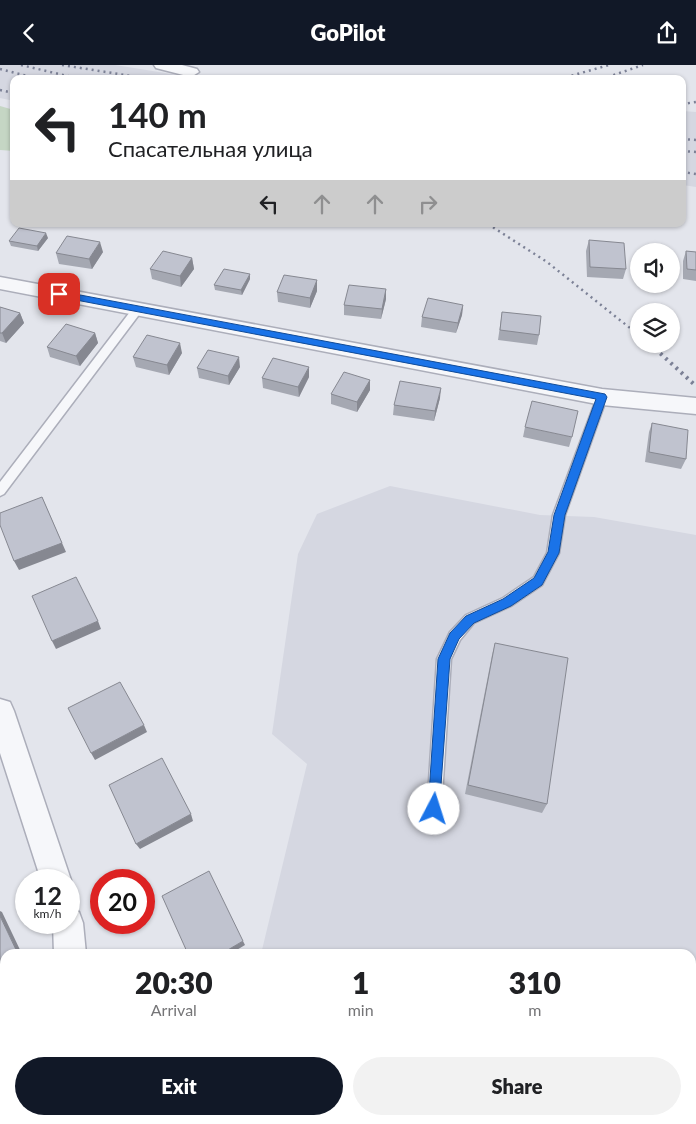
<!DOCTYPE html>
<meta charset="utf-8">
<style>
:root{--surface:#fff;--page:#f2f2f2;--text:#202124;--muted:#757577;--accent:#111827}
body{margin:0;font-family:Lato,sans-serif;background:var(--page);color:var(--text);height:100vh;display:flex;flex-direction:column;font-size:19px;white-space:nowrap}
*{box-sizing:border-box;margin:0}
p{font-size:16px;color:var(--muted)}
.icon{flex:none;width:28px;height:28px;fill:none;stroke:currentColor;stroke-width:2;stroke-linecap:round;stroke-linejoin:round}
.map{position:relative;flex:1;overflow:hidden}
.sheet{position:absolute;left:0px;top:884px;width:696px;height:176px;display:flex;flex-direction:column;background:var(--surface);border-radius:15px 15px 0 0;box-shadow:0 1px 4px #0004}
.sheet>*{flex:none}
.hud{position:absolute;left:10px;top:10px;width:676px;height:152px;border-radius:10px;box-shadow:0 1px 4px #0004;background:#fff;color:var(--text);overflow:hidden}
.tools{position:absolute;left:630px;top:178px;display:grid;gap:10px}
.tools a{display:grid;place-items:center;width:50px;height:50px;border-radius:50%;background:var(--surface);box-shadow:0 1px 4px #0004;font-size:25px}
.speed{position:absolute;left:15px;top:804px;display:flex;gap:10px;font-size:25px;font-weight:700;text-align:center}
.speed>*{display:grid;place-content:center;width:65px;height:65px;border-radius:50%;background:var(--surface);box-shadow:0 1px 4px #0004;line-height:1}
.speed small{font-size:12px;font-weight:400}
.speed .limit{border:8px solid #d22;background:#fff;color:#111}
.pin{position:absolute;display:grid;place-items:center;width:42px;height:42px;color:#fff;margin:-21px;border-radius:10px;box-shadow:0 2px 8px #0006}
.me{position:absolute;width:55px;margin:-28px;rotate:5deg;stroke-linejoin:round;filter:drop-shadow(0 0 4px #0008)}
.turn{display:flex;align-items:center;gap:18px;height:105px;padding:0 15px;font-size:22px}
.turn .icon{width:65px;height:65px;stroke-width:2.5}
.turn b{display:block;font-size:35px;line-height:42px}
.lanes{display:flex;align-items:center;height:48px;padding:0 15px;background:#0003;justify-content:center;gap:25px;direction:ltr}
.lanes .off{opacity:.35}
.eta{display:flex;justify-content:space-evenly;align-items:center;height:85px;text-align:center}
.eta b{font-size:30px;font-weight:800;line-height:35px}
.cta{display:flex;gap:10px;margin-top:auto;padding:10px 15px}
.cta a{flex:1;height:58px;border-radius:30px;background:var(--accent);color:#fff;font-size:20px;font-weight:800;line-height:58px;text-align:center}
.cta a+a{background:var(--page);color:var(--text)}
header{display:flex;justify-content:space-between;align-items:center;height:65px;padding:0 15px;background:var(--accent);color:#fff;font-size:22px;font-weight:800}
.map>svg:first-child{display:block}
</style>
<header><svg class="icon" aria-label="back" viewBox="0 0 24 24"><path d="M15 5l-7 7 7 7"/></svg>GoPilot<svg class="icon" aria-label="share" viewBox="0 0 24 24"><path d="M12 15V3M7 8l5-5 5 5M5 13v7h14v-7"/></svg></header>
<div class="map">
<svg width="696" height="1059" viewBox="0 0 696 1059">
<rect width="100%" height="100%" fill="#e3e5ec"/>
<!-- built -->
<path fill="#d5d7e1" d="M0,0H115L203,14H14V36L0,33Z
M683,46L696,47V122L683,120Z
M390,421L540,450L594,452L696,470V1059H219L220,1055H691V889H261L307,699L272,669L298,489L317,449Z"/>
<!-- green -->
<path fill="#c5d6c4" d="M0,41L14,45V86L0,85Z"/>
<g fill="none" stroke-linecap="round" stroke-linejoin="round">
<!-- lane casing -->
<g stroke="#acaeba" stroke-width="3">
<path id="lane" d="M137,242L142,245L141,247L4,429L0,431V417L133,243Z
M602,328L607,332L565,450L559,488L542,520L511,541L474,558L460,575L451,594L440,761L438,766L433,768L428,766L426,761L437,594L450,567L466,550L503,533L534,512L547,488L553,450L597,332Z"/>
</g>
<!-- street casing -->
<g stroke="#acaeba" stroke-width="3">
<path id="street" d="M154,0H182L197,4L199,7L191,12L156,3Z
M0,212L602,324L696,333V349L602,340L0,224Z
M0,634L10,637L14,646L71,815L69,820V815H41L0,688Z
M69,843L79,847L83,858L86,889H54L53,858H69Z"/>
</g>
<!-- path -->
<path stroke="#c1c3cb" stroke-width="4" stroke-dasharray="4.5 4.5" stroke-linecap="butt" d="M0,1018L5,1014"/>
<!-- lane -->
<use href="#lane" fill="#f6f7fa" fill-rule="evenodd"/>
<!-- street -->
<use href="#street" fill="#f6f7fa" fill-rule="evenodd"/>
<!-- rail-far1 -->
<path stroke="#7c8196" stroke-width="2.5" stroke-dasharray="2 4" stroke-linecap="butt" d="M21,0L80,14
M62,0L150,14
M0,4L39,14
M560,14L609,0
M602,14L643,0
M0,25L14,28
M682,39L696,37
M682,74L696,75
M682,86L696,87
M682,107L696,109
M488,159L547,197L635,267"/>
<!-- rail -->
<path stroke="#7c8196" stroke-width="4" stroke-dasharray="2.5 4.5" stroke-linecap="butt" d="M633,265L639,270
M650,279L696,321"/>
</g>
<!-- wall -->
<path fill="#a5a8b2" d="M48,173L38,186L11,181L9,176Z
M589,175L626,204L623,214L587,212L586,186Z
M686,186L696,187V216L683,214V196Z
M103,187L92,204L59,199L56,188Z
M192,193L194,204L181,222L152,214L150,204Z
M250,214L242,230L215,225L214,220Z
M317,215V226L310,243L278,237L277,227Z
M386,224V234L381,254L344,250V240Z
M463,240L462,250L456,268L421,262L422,252Z
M0,242L20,248L24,258L6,278L0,276Z
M502,247L539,270L537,280L498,275Z
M95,268L98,278L80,301L50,292L47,282Z
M182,288L169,310L136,302L133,292Z
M240,302L229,320L199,313L197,303Z
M309,312L299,332L263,323L262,313Z
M370,315V325L357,347L331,339V329Z
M440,333L434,356L393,350L394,340Z
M652,358L686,394L681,404L645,397L649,367Z
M525,362L572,372L569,382L523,372Z
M495,578L547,739L542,748L465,729L492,590Z"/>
<!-- shaded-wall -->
<path fill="#868891" d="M46,168L48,173L38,186L37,181Z
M100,177L103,187L92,204L89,194Z
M192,193L194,204L181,222L180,211Z
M250,209V214L242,230L241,225Z
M317,215V226L310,243V233Z
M386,224V234L381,254L382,244Z
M463,240L462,250L456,268L458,258Z
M20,248L24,258L6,278L2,268Z
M95,268L98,278L80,301L76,291Z
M180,278L182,288L169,310L167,300Z
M239,292L240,302L229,320L228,311Z
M309,302V312L299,332L298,322Z
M370,315V325L357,347V337Z
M441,323L440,333L434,356L435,346Z
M42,432L66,487L19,505L14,496Z
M98,556L101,564L56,584L52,576Z
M144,660L147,667L95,695L91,688Z
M191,749L193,756L140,784L136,779Z
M0,846L2,847L22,889H18L0,851Z
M243,876L245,880L230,889H221Z
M5,923V931L0,934V926Z"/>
<!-- building -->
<path fill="#c0c3cf" stroke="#868891" d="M19,163L46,168L37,181L9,176Z
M67,171L100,177L89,194L56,188Z
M589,175L624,178L626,204L590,202Z
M163,186L192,193L180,211L150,204Z
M686,186L696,187V205L687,204Z
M224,204L250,209L241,225L214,220Z
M284,210L317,215L310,233L277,227Z
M349,220L386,224L382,244L344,240Z
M428,233L463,240L458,258L422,252Z
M0,242L20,248L2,268H0Z
M502,247L541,251L539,270L500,265Z
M66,259L95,268L76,291L47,282Z
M147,270L180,278L167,300L133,292Z
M208,285L239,292L228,311L197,303Z
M273,293L309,302L298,322L262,313Z
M344,307L370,315L357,337L331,329Z
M400,316L441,323L435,346L394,340Z
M532,336L578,346L572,372L525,362Z
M652,358L688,365L686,394L649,387Z
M42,432L62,478L14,496L0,460V448Z
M76,512L98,556L52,576L32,531Z
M495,578L568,593L547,739L468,720Z
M120,617L144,660L91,688L68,643Z
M162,693L191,749L136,779L109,720Z
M209,806L243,876L221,889H188L162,831Z
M0,851L18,889H5V923L0,926Z"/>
<!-- route -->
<path fill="#1a73e8" stroke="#114b97" d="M59,226L605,329L607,332L565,450L559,488L542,520L511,541L474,558L459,574L450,594L439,748L434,750L429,748L428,744L438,594L450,568L466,551L503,534L534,513L548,487L554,450L596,334L55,231L54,229Z"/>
</svg>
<div class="tools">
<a><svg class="icon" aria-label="sound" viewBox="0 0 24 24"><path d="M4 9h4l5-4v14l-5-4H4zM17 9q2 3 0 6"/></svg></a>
<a><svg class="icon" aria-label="layers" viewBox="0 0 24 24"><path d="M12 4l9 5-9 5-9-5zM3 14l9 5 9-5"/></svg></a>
</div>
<div class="speed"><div>12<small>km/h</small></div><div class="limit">20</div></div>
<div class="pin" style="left:59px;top:229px;background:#d93025"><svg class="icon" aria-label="arrive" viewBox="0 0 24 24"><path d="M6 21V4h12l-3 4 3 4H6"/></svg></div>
<svg class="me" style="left:434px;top:744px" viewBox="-20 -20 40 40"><circle r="19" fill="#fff"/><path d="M0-13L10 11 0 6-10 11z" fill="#1a73e8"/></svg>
<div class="hud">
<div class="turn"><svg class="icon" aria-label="left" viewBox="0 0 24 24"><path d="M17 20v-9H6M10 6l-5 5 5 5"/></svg><div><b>140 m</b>Спасательная улица</div></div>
<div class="lanes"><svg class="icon" aria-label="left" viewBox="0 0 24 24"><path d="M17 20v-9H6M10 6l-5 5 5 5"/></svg><svg class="icon off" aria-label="ahead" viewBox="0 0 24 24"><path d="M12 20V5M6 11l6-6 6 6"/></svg><svg class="icon off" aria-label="ahead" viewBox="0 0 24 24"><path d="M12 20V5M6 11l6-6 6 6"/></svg><svg class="icon off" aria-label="right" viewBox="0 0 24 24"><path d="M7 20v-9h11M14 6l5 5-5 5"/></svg></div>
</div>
<section class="sheet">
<div class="eta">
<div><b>20:30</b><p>Arrival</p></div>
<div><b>1</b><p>min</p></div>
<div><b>310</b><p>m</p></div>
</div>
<div class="cta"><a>Exit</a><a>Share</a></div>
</section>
</div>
